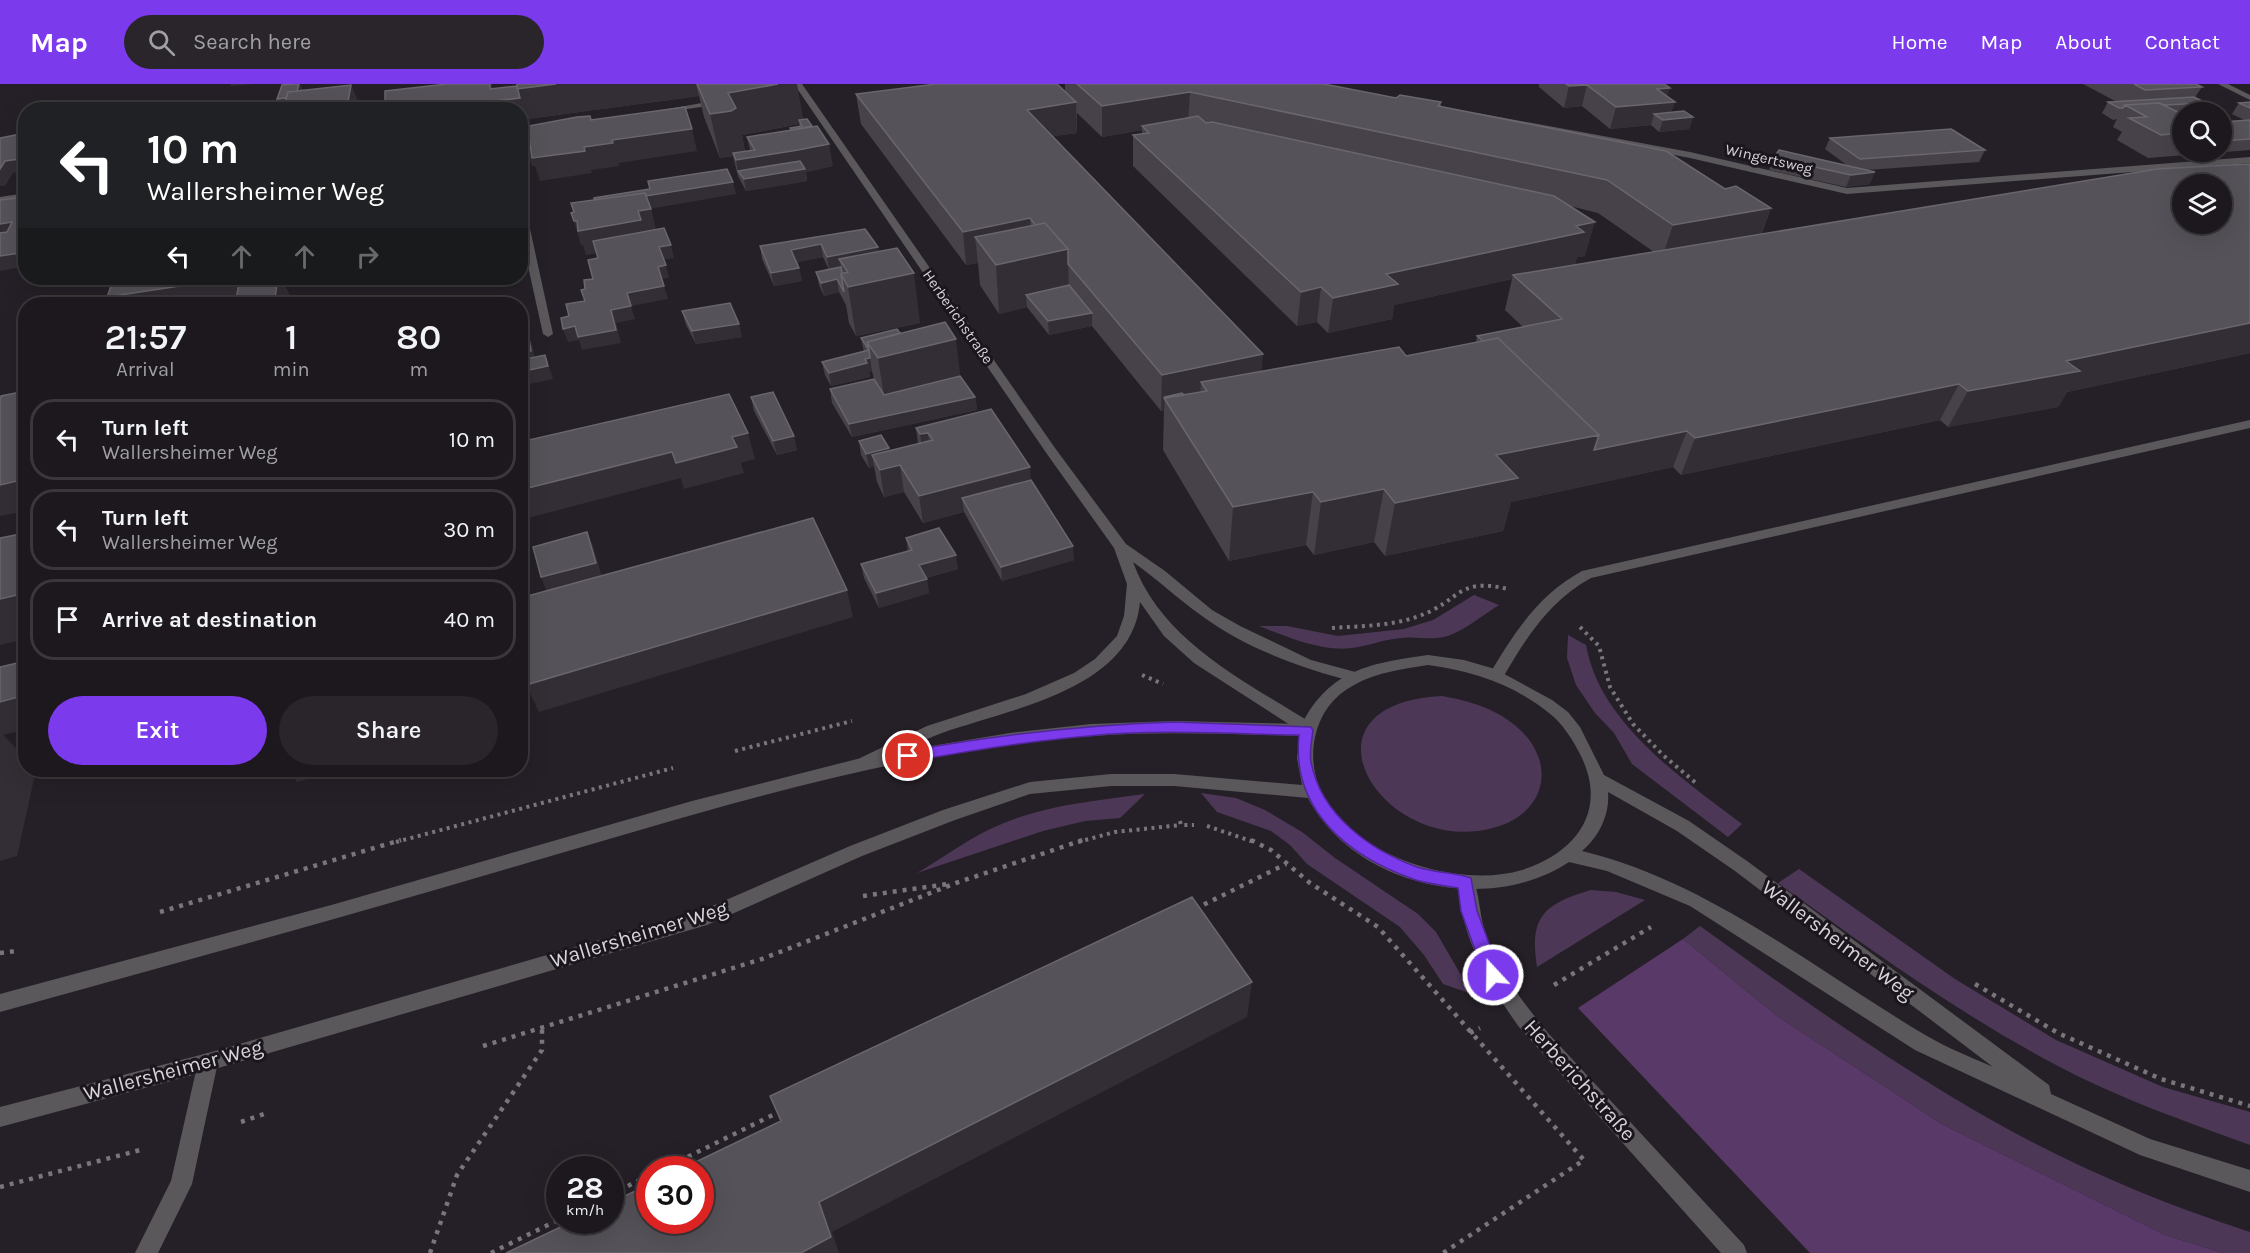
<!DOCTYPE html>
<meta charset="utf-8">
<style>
:root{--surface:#1c181d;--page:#29252a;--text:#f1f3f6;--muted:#a0a0a4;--line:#3a373b;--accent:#7c3aed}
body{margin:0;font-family:Karla,sans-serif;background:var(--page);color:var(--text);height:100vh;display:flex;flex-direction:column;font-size:22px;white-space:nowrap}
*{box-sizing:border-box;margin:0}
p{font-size:20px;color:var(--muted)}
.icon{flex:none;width:33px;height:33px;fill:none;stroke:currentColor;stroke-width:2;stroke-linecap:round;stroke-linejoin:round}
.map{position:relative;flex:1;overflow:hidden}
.panel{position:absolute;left:18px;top:213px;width:510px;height:480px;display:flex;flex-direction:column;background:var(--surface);border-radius:24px;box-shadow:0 6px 24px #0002,0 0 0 2px var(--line)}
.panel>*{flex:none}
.guide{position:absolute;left:18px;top:18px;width:510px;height:183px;border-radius:24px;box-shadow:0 6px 24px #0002,0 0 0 2px var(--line);background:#202124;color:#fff;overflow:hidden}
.buttons{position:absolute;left:2172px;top:18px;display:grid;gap:12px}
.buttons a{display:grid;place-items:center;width:60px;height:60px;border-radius:50%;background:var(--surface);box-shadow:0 6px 24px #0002,0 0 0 2px var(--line);font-size:30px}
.speed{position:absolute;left:546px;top:1072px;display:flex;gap:12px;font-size:30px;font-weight:700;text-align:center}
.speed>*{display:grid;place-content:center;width:78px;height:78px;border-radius:50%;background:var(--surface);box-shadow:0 6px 24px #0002,0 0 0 2px var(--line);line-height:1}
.speed small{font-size:15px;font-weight:400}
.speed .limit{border:9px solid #d22;background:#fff;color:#111}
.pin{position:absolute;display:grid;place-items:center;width:51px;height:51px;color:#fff;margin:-26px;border:3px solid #fff;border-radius:50%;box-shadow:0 2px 6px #0007}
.me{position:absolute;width:66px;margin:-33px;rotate:339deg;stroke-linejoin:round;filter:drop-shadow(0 0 4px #0008)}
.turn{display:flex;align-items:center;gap:21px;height:126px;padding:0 30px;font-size:27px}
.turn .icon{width:78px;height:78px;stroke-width:2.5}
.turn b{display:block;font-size:42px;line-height:51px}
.lanes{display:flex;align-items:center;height:57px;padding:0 30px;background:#0003;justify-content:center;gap:30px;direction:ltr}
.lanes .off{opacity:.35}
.eta{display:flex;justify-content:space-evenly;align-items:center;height:102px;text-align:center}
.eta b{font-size:36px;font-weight:600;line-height:42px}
.button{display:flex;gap:12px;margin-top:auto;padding:12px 30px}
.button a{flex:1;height:69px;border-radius:36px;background:var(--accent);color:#fff;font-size:24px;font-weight:600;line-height:69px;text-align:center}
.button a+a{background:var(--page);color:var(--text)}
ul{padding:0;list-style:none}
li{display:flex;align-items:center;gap:18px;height:81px;margin:0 12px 9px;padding:0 18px;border:3px solid var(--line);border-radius:24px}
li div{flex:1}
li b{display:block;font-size:22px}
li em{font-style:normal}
header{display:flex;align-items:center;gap:36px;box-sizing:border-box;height:84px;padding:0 30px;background:var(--accent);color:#fff}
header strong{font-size:28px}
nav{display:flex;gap:33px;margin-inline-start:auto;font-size:21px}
.search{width:420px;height:54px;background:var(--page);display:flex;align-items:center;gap:15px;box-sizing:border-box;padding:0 21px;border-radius:33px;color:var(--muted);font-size:22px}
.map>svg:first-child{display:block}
</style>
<header>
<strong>Map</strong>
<div class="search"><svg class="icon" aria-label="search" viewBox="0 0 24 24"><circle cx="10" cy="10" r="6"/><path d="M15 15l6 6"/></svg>Search here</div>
<nav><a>Home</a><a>Map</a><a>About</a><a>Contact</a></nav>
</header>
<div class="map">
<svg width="2250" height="1169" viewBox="0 0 2250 1169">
<rect width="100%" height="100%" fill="#252027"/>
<!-- green -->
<path fill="#4d3757" d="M1474,511L1499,521C1483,531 1465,546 1448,552C1432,557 1417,552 1402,554C1384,555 1369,562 1352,564C1321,568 1287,553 1259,542H1287L1338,552L1404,545L1433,536Z
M1568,551L1586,561C1600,640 1683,695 1742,740L1728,753L1632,680L1614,649L1595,629L1576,601L1567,574Z
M1442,612C1469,617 1495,624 1517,643C1557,678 1547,728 1496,743C1384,777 1286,620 1442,612Z
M1201,709L1236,714L1265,726L1302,748L1335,774L1418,830L1436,848L1472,910L1443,900L1424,871L1400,843L1307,780L1290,761L1271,747L1217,728Z
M1145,710L1120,734L1085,737L1043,747L917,789C941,775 964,758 988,746C1036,722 1093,717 1145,710Z
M1799,785L1955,895L2056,956L2163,1003L2250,1028V1061C2184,1037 2118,1014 2056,981C1958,929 1868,864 1778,799Z
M1591,806L1616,808L1645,816L1537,883C1529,832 1544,820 1591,806Z
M1700,842C1796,911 1892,980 1995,1038C2075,1083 2163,1120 2250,1148V1169H2223L2165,1151L1942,1040L1777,932L1683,855Z"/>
<!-- forest -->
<path fill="#593967" d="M1683,855L1777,932L1942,1040L2165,1151L2223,1169H1810L1578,924Z"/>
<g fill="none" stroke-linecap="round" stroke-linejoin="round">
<!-- path-far1 -->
<path stroke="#79757b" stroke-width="4" stroke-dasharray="3 4.5" stroke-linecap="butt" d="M1580,543L1599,562L1610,603L1633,640L1664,672L1696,699
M1332,544C1361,542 1392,542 1419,532C1461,517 1456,493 1508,505
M1142,591L1163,600
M735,667L852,637
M1180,737L1181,741H1194
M1207,742L1254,758
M396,758L673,684
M1078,758L1115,748L1181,741"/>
<!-- path -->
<path stroke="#79757b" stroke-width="4.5" stroke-dasharray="4 6" stroke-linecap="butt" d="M1251,756L1271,766L1310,799L1378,843L1584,1076L1443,1169
M863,812L948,800
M1195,825L1286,780
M160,828L401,756
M0,869L17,867
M1975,900L2058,949L2161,995L2250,1022
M1554,901L1651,843
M1470,949L1480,944
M483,962L762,875L956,799L1083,756
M241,1038L267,1029
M661,1086L781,1027
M0,1103L144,1065
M610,1111L650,1091
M430,1169L457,1091L542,966V943
M491,1169L560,1135"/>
<!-- service -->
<path fill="#5b585c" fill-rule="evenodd" d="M1477,29L1690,68L1847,104L2250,73V79L1847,110L1690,74L1480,33L1476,31Z
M520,119L525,122L553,250L548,253L543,250L520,146Z
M2250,336V344L1591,494C1549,517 1526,554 1502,595H1492L1489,591C1514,549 1538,511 1582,487Z
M208,969L215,971L218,978L192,1100L158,1169H135L171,1097L198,978L201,971Z"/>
<!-- minor -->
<path fill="#5b585c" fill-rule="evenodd" d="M794,0H802L1055,364L1126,460L1165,487L1212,526L1240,542L1311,576L1359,589L1362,593L1354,598C1301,584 1247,565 1202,532C1178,515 1157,495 1133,478C1162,558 1245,597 1313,640L1315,644L1313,648H1301L1194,579L1164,552L1140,518C1132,606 1009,625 942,649C918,658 895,671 872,682H860L858,678L860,674L927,642L1026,610L1074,589L1095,575L1117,552L1124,532L1127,500L1114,464L1047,370Z
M2218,0H2228L2250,11V16Z
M719,16H722V20L666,28L662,26Z
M26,109V115L0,119V113Z
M1466,792L1472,794C1480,809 1479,828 1484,844C1496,884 1522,917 1548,949L1744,1161L1747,1169H1721L1519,943C1492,905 1467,864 1460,817C1459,809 1456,801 1460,794Z"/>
<!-- tertiary -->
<path fill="#5b585c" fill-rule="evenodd" d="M1428,571L1464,576L1495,585L1552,616L1568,628L1580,643L1604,691L1689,737L1747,777L2049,1001L2051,1010L2150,1055L2250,1086V1108L2140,1071L1915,966L1690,822L1607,787L1569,778C1488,832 1354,802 1308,714L1174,702H1111L1030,710L955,736L862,772L707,841L208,987L0,1043V1023L208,969L703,826L850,762L943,726L1030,698L1111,690H1174L1302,701L1297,674L1300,652C1230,650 1161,647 1092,652C895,666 705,727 517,782C345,833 173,880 0,928V910L335,820L692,717L865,673L1010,649L1091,640L1174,637L1302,640C1330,585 1372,579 1428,571ZM1428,581C1473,587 1513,600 1549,629C1563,640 1573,656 1581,672C1608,727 1576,769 1522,786C1443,810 1295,753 1315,653C1320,630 1333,612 1354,601C1377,588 1403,585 1428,581ZM1608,708L1677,747L1735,787L1993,983C1971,973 1947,964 1927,952C1815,886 1710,798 1582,767C1599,753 1610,730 1608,708Z"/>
</g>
<!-- wall -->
<path fill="#47424a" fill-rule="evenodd" d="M447,0H491L493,5L517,2V0H778L804,35L833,82L806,88L807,97L746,107L738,92L733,72L720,74L704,33L699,12L527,35L524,25L385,26ZM799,40L800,43L790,46L747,53L750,66L745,67L742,51Z
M1065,0H1324L1396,14L1441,18V23L1725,105L1771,124L1761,151L2250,80V269L2067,308L2058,323L1948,343L1940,336L1681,391L1673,383L1511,418L1503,447L1385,472L1374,458L1314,471L1306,461L1229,477L1163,366L1164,326L1161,327L1092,242L1049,251L1027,223L999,230L980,201L978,179L966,181L861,40L856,10L1065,8ZM1077,29L1102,53L1142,46V50L1133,51V82L1297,242L1317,238L1328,249L1392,235L1394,221L1512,195L1505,226L1523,243L1477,252L1476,259L1406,272L1262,287L1053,52L1077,49ZM1570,122L1598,129L1654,168L1575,181L1577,173L1585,172Z
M1539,0H1664L1671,28L1693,33L1689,45L1659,48L1651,41L1610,45L1582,22L1564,24L1539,3Z
M2083,0H2196L2202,3L2195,13L2206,19L2200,28H2182V68H2222V38L2244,36L2232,30L2239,19L2250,18V66L2148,74L2117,56L2122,48L2113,43L2117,35L2113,36L2102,29L2108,18L2115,17Z
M1830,54L1985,66L1979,78L1867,86L1870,100L1846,103L1769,86L1773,74L1848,82L1825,65Z
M865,145L879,167L920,239L856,252L849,239L846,221L839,208L824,212L819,201L816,188L829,186L823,173L797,178L802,197L774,202L762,175L760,162Z
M682,227L742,253L696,260L686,241Z
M900,249L960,292L975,313L977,326L852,353L832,319L830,305L874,295L872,287L869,288L870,293L831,302L825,291L822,278L864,268L861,254Z
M751,313L797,366L777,371L754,327Z
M916,344L1031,396L1074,476L1002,497L964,428L923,439L904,408L884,413L877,398L874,382L869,384L861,371L859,357L889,364V367L918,360Z
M906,454L958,485L926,494L929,509L879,524L864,494L861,480L908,467Z"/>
<!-- shaded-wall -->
<path fill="#332e35" d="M230,0H254L231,2Z
M300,0L305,10L293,26H282L277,15Z
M490,0H491L494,7L556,0H696L699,12L527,35L524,25L415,26L490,5Z
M778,0H797L804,39L799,36V40L742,51L745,68L733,69V72L720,74L710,30L728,9Z
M351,1L361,23L360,26H322Z
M1587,1L1582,22L1564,24L1569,2Z
M1670,4L1665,19L1675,18L1669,35L1693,33L1689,45L1659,48L1663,36L1654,30L1651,41L1610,45L1616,23L1657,5Z
M1190,8L1188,38L1142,42V46L1102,53V22Z
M1076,18L1077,49L1029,56L1027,26Z
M692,45L697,67L619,79V82L591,86L592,89L540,97L535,82H532L524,60L530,59L584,63L612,56Z
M829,60L833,82L806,88L807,97L746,107L744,95L738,87L736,76Z
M26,74V87L13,89L5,102H0V85L5,77Z
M1875,88L1870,100L1846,103L1851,91Z
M733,98L736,110L649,125H651L657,149L648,160L586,171L583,161H581L574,137L617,139L645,112Z
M1771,124L1758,157L1662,174L1673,141Z
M1030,134L1032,167L975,153L978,179L966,181L963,148Z
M12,138L20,150L0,153V140Z
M1595,138L1585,172L1577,173L1575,181L1513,191L1512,195L1394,221L1392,235L1328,249L1333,214L1386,190Z
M821,160L823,173L794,179L791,166Z
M671,161L674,174L663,176L659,163Z
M878,163L880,176L839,175L841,183L829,186L827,173Z
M1068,165L1069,214L1026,211L1027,223L999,230L996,181Z
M26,168V182L0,187V172Z
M666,181L669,194L661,195L658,183Z
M799,184L802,197L774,202L771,189Z
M914,189L920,239L856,252L848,203Z
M232,194H250L246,219L234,220H112L107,213Z
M278,194H281L291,213L290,220H274Z
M837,195L839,208L824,212L821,199Z
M664,202L668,215L631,222L635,235L616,239L621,259L582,266L579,256L568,258L563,245L611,226L627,209Z
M1321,203L1317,238L1297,242L1301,208Z
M1092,229V242L1049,251L1048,237Z
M2250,239V269L2067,308L2058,323L1948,343L1968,307L2066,277Z
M739,240L742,253L696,260L692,247Z
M528,250L533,263L536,280L520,283V269Z
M956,255L962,306L886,325L878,274Z
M1263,270L1260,306L1207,307L1201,298L1200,318L1165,313L1164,326L1161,327L1162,291Z
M545,271L553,295L520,302V288Z
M870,274L872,287L869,288L870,293L831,302L829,289Z
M1959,300L1940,336L1681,391L1695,354Z
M975,313L977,326L852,353L849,340Z
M1687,347L1673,383L1511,418L1503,447L1385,472L1395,419L1496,371L1599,351Z
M748,349L755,375L741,379L744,389L684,405L676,379L732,353Z
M928,349L931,375L924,377L920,350Z
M794,352L797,366L777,371L773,357Z
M889,364L891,378L872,371L874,382L869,384L866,370Z
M672,368L681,394L520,436V406Z
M900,381L904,408L884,413L880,386Z
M1030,383L1032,410L962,414L964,428L923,439L919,412Z
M26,395V427L0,432V401Z
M1384,405L1374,458L1314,471L1321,418Z
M1313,408L1306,461L1229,477L1233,423Z
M587,448L593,462L602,493L547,508L541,493Z
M1073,462L1074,476L1002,497L1001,483Z
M956,471L958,485L921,495L919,481Z
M927,495L929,509L879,524L876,509Z
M847,506L853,533L539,628L526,601Z
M26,509V555L0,561V515Z
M26,611V645L3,651L26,674V686H36L17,772L0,777V618Z
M288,686H340L297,698Z
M1252,898L1247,933L832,1148L839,1169H801L819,1118Z"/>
<!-- building -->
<path fill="#565259" stroke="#6a666d" stroke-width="1.5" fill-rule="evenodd" d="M292,0H299L297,7L288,8L286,14L277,15L282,1Z
M447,0H490V5L517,2L520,14L416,26H385V7Z
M517,0H556L517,5Z
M697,0H778L728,9L736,24L731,27L710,30Z
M936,0H1057L1076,18L1027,26L1263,270L1162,291L1068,180V165L1045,139L1035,141L1030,134L963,148L856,10Z
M1077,0H1324L1396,14L1400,11L1441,18L1438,22L1666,67L1725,105L1736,102L1771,124L1673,141L1607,96L1190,8L1102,22Z
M1566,0H1664L1670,4L1657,5L1675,18L1616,23L1587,1L1569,2Z
M2134,0H2196L2202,3L2145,6Z
M351,1L347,23L322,26H283L288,8Z
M2194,13L2206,19L2165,21L2159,19L2125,21L2123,24H2119L2108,18Z
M2250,18V24L2239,19Z
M2159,19L2182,30V49L2161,51L2129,34L2147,33L2125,21Z
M264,21L262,26H227Z
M685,23L692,45L612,56L613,59L584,63L585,67L532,74L530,59L524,60L523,43L577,33L590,32L591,36Z
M1684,27L1693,33L1663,36L1654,30Z
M1198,32L1206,39L1212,38L1554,112L1595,138L1576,142L1584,148L1386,190L1398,200L1333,214L1321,203L1301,208L1133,51L1149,49L1142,42Z
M807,35L812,42L791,46L790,44L802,42L799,36Z
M2250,36V55L2222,57V53L2226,46L2222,44V38Z
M817,42L829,60L798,66L736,76L733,69L755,66L747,53Z
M1951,45L1985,66L1860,75L1830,54Z
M26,49V74L5,77L0,85V54Z
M1779,66L1875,88L1851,91L1773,74Z
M800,77L805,85L744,95L738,87Z
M2250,80V239L2066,277L2080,287L1968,307L1959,300L1695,354L1687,347L1594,366L1599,351L1498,254L1483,257L1477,252L1562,235L1513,191L2157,85ZM2182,100H2222V140H2182Z
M727,85L733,98L646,112L645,109L594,116V114L650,105L648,97Z
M645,109L651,125L638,127L641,136L578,147L577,137H574L571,129L574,128L571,119Z
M26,113V168L0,172V149L7,148L12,138L0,140V116Z
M1045,139L1068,165L996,181L975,153Z
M664,144L671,161L659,163L666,181L658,183L664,202L627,209L631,222L611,226L616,246L578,253L575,242L563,245L561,234L569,232L566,220L585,217L581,206L585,205L584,196L593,195L588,176L598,174L593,157Z
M865,145L878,163L827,173L821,160L791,166L799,184L771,189L760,162Z
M897,164L914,189L848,203L841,190L848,188L839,175Z
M841,183L842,190H841L844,208L837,195L821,199L816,188Z
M114,194H232L107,213Z
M249,194H278L274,220H235L240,195Z
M1069,201L1092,229L1048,237L1026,211Z
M730,219L739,240L692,247L682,227Z
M945,238L956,255L878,274L867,258Z
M897,245L900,249L867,258L869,266L861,254Z
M528,250L531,267L520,269V251Z
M1498,254L1599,351L1496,371L1518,394L1395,419L1384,405L1321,418L1313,408L1233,423L1164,314L1207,307L1201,298L1399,263L1406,272Z
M869,266L870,274L865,275L867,279L829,289L822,278Z
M545,271L548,282L520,288V276Z
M960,292L975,313L849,340L830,305L874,295L884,311Z
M26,307V395L0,401V316L1,312Z
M773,308L794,352L773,357L751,313Z
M1182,309L1184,311L1166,314L1165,313Z
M729,310L748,349L732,353L737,363L676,379L672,368L520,406V358Z
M991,325L1030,383L919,412L900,381L880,386L872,371L933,356L928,349L920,350L916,344Z
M881,351L889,364L866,370L859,357Z
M1031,396L1073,462L1001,483L962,414Z
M813,434L847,506L526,601L520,573V514Z
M939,444L956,471L919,481L927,495L876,509L861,480L912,466L906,454Z
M587,448L596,479L541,493L533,463Z
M26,449V509L0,515V454Z
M26,577V611L0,618V583Z
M1192,813L1252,898L819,1118L831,1153L801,1169H506L573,1137H610V1119L650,1100V1137H700V1086H679L781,1037L770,1012Z"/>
<!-- route -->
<path fill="#7c3aed" stroke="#51269a" stroke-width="1.5" d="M1173,638L1311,643L1313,646C1312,656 1309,669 1311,678C1321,731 1370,766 1417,783C1435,789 1454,788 1471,794L1477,827L1501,891L1499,896L1493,898L1487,896L1484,891L1461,827L1458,804C1443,801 1427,800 1413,795C1348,772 1291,726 1299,651C1229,650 1158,645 1089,652C1028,657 968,667 908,678L901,672L908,667C998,651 1082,641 1173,638Z"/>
<g text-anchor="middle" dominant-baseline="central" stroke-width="6" stroke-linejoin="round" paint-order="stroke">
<!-- far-street labels -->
<g font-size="15" fill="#d7d4d9" stroke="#1b161e">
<text transform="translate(1769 75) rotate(13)">Wingertsweg</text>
<text transform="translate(958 233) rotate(55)">Herberichstraße</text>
</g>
<!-- near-street labels -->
<g font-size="21" fill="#d7d4d9" stroke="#1b161e">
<text transform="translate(639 850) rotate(-17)">Wallersheimer Weg</text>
<text transform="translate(1838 856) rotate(37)">Wallersheimer Weg</text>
<text transform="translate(173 986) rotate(-15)">Wallersheimer Weg</text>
<text transform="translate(1580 996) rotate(48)">Herberichstraße</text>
</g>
</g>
</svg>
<div class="buttons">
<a><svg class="icon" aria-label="search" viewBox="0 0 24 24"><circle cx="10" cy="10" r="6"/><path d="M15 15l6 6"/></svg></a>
<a><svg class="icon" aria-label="layers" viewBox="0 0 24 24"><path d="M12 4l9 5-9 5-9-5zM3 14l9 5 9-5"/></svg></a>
</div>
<div class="speed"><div>28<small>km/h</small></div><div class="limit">30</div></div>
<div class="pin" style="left:908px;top:672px;background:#d93025"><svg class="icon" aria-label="arrive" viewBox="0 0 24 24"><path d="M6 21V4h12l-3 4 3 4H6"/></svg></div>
<svg class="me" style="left:1493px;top:891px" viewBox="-20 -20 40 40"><circle r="17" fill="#7c3aed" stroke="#fff" stroke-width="3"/><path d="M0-11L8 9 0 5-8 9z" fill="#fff"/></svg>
<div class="guide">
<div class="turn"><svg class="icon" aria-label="left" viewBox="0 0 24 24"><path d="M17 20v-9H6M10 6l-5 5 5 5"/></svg><div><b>10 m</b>Wallersheimer Weg</div></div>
<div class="lanes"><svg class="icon" aria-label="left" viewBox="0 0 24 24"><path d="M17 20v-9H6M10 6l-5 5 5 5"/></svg><svg class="icon off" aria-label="ahead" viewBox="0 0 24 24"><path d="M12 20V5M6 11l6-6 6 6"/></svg><svg class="icon off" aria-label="ahead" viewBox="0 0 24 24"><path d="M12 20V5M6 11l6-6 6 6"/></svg><svg class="icon off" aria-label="right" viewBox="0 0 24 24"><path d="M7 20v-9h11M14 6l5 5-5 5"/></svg></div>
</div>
<section class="panel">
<div class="eta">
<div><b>21:57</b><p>Arrival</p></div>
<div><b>1</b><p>min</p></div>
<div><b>80</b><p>m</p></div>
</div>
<ul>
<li><svg class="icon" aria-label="left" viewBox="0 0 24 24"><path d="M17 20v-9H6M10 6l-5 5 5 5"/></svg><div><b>Turn left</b><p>Wallersheimer Weg</p></div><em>10 m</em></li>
<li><svg class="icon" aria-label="left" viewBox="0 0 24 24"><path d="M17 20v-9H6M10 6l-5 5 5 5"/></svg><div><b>Turn left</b><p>Wallersheimer Weg</p></div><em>30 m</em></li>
<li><svg class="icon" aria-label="arrive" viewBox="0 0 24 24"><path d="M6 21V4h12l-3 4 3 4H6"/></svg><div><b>Arrive at destination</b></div><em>40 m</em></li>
</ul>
<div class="button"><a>Exit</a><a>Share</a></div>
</section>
</div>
